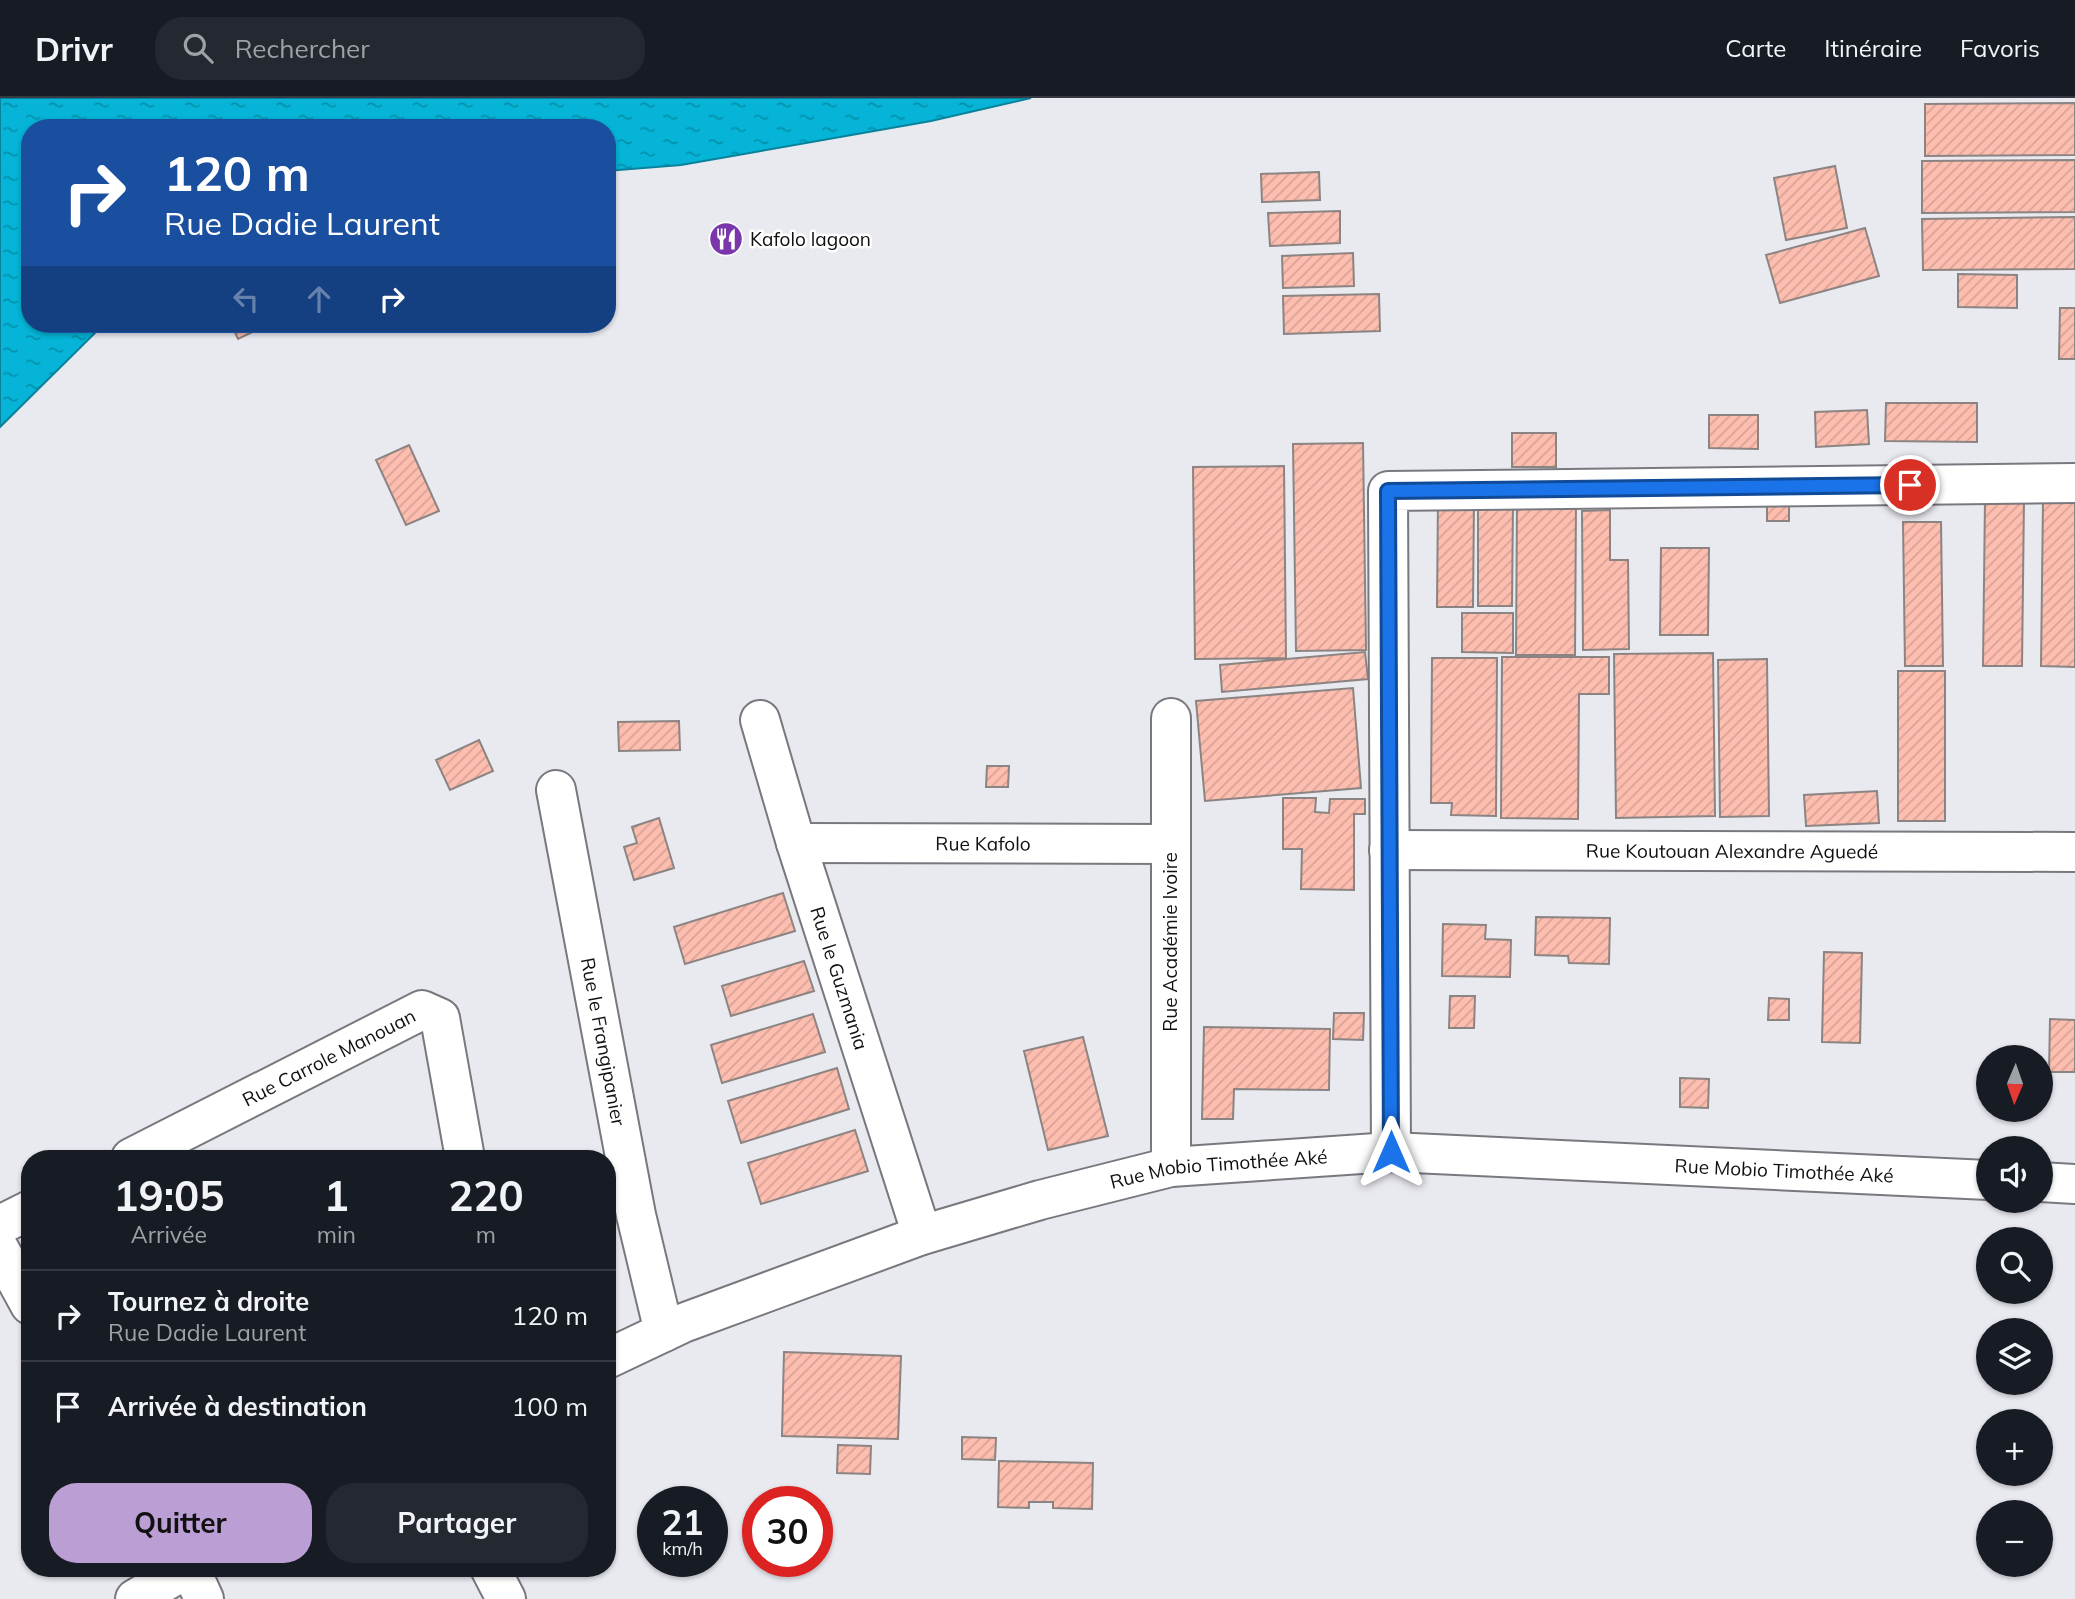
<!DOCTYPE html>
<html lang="fr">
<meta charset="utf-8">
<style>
:root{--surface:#171b24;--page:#242831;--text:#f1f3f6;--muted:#9ea1a6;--line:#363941;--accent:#bb9ed4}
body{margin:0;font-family:Mulish,sans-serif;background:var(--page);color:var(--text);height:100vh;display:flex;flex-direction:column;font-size:26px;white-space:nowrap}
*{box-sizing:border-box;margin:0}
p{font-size:23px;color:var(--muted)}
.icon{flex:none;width:38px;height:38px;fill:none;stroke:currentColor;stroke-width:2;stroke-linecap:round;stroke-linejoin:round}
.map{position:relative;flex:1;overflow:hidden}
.sheet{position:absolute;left:21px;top:1052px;width:595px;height:427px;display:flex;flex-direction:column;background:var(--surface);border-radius:28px;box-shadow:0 2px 5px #0004}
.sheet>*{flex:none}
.top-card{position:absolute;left:21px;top:21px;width:595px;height:214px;border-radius:28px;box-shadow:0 2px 5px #0004;background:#1a4fa0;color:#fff;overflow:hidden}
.needle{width:46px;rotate:182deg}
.buttons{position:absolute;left:1976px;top:947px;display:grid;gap:14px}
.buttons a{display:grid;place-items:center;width:77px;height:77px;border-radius:50%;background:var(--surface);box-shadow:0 2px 5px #0004;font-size:35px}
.speed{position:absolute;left:637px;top:1388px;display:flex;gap:14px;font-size:35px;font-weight:700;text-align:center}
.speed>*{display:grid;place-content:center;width:91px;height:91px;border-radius:50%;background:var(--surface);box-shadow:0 2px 5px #0004;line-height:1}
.speed small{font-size:18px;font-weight:400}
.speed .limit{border:10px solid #d22;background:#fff;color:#111}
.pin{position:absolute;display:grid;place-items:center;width:60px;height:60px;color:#fff;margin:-30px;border:4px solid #fff;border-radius:50%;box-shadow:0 2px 7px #0007}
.me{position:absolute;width:77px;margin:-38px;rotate:0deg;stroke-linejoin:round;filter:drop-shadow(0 0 5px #0008)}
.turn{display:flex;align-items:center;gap:24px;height:147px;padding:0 28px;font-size:32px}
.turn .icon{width:91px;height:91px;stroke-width:2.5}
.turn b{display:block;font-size:49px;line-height:60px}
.lanes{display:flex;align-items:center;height:66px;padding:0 28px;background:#0003;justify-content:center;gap:35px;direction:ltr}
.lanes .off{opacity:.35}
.eta{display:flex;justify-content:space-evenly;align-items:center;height:119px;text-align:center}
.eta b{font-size:42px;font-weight:700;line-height:49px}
.cta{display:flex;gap:14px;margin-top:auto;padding:14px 28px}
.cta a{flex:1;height:80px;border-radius:28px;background:var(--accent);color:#111;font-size:28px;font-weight:700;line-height:80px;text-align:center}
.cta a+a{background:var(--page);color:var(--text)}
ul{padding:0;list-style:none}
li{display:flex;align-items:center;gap:21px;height:91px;padding:0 28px;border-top:2px solid var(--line)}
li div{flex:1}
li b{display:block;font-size:26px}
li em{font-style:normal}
header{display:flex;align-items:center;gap:42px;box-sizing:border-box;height:98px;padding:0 35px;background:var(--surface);border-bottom:2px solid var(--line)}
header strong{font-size:33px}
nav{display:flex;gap:38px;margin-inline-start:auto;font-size:24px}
.search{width:490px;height:63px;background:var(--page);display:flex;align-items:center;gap:18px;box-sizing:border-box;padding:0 24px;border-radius:28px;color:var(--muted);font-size:26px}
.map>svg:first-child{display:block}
</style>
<header>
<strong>Drivr</strong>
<div class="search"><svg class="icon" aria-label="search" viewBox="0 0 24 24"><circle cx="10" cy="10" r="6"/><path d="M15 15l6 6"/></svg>Rechercher</div>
<nav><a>Carte</a><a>Itinéraire</a><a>Favoris</a></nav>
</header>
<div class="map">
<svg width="2075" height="1501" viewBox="0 0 2075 1501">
<defs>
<pattern id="water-ripples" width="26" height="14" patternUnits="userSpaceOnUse" patternTransform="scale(1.75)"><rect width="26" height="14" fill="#05b4d6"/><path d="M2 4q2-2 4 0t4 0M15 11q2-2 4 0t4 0" fill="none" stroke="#0591ac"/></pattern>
<pattern id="building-hatch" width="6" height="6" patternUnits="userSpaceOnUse" patternTransform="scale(1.75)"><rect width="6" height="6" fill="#fdbeaf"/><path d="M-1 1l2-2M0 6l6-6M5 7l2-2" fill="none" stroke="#d8a296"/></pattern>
</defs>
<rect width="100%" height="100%" fill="#e9e9f0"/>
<!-- water -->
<path fill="url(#water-ripples)" stroke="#08829b" stroke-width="2" d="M0,0H1031L931,23L681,67L607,73V30H30V226H104L0,329Z"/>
<!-- building -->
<path fill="url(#building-hatch)" stroke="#8c8482" stroke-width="2" d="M2075,5V57L1925,58V6Z
M2075,62V114L1922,115V63Z
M1835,68L1847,130L1786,142L1774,80Z
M1319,74L1320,102L1262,104L1261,76Z
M1340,113V145L1270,148L1268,115Z
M2075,119V171L1923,172L1922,121Z
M1865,130L1879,178L1780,205L1766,157Z
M1353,155L1354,188L1283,190L1282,158Z
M1958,176L2017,177V210L1958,209Z
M1379,196L1380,233L1284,236L1283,198Z
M2060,210H2075V261H2059Z
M231,226H261L263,229L238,241Z
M1886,305H1977V344L1885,343Z
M1867,312L1869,346L1816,349L1815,314Z
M1709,317H1758V351L1709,350Z
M1512,335H1556V369H1512Z
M1363,345L1366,552L1296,553L1293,346Z
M409,347L439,413L406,427L376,362Z
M1284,368L1286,560L1195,561L1193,369Z
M1438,400L1474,401L1473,509H1437Z
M1985,401H2024L2022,568H1983Z
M1517,402H1576L1575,557H1516Z
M1767,402H1789V423H1767Z
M2043,403L2075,404V569L2041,568Z
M1478,404H1513L1512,508H1478Z
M1610,412V462H1628L1629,551L1583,552L1582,413Z
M1903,424H1941L1943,568H1905Z
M1661,450H1709L1708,537H1660Z
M1462,515H1513V555L1462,554Z
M1365,554L1368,581L1222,594L1220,567Z
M1713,555L1715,718L1616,720L1614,556Z
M1502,559H1609V596H1579L1578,721L1501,720Z
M1432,560H1497L1496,718L1451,717L1452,705H1431Z
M1767,561L1769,718L1720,719L1718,562Z
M1898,573H1945V723H1898Z
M1353,590L1361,690L1205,703L1196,603Z
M679,623L680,652L619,653L618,624Z
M479,642L493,673L450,692L436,662Z
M987,668H1009L1008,689H986Z
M1877,693L1879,725L1806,728L1804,697Z
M1283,700H1316L1315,714L1329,715L1330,701H1365V716H1354V792L1301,791L1302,751H1283Z
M659,720L674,770L634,782L624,749L637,745L632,729Z
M783,795L795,833L685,866L674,829Z
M1536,819L1610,820L1609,866L1569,865L1568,858L1535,857Z
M1443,826L1486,827L1485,841L1511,842L1510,879L1442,878Z
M1824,854L1862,855L1860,945L1822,944Z
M804,863L814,893L731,918L722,888Z
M1450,898H1475L1474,930H1449Z
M1769,900L1789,901V922H1768Z
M1334,915H1364L1363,942L1333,941Z
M813,916L825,954L722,985L711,947Z
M2050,921L2075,922V974H2049Z
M1204,929L1330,931L1329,992L1234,991L1233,1021H1202Z
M1083,939L1108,1038L1048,1052L1024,953Z
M837,970L849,1011L741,1045L728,1003Z
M1680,980L1709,981L1708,1010L1680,1009Z
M855,1032L868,1073L761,1106L748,1065Z
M784,1254L901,1258L898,1341L782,1338Z
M962,1339L996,1340L995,1362L962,1361Z
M838,1347L871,1348L870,1376L837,1375Z
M999,1363L1093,1365L1092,1411L1053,1410V1404H1029V1410L998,1409Z"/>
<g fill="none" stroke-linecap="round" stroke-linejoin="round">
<!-- minor casing -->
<g stroke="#78787f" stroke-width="42">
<g id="minor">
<path d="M1171,620V1069"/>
<path id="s1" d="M760,622L796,745L922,1137"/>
<path id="s2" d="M556,692L636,1117L664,1234"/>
<path id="s3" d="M796,745L1170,746"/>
<path id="s4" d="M1389,752L2075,754"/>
<path d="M1391,1054L1388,393L2075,385"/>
<path id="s5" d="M131,1060L422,912L440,920L465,1060"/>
<path d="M2040,1084L2075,1086"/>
<path d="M0,1127L30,1112"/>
<path d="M0,1152L30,1207"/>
<path id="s6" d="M607,1261L683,1225L922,1137L1040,1102L1171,1069L1391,1054L1988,1082"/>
<path d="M190,1470L204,1501"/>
<path d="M490,1470L506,1501"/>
<path d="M135,1501L188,1470"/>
</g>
</g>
<!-- minor -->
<use href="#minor" stroke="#fff" stroke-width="38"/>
</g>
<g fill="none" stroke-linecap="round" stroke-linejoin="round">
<!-- route casing -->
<g stroke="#114b97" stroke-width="18">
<path id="route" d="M1391,1054L1388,393L1910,387"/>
</g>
<!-- route -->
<use href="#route" stroke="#1a73e8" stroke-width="12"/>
</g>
<!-- icons -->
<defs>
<g id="restaurant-disc" transform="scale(1.75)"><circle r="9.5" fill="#7a37ab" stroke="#fff"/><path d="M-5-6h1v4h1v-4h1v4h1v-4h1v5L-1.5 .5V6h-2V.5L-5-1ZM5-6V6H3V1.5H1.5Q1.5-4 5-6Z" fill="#fff"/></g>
</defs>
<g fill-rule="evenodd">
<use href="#restaurant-disc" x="726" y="141"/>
</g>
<g text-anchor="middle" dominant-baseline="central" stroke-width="5" stroke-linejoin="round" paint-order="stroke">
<!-- poi labels -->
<g font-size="19" fill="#100f12" stroke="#fff" text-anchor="start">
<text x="750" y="141">Kafolo lagoon</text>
</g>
<!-- street labels -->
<g font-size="19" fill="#100f12" stroke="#fff">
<text stroke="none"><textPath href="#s3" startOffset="187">Rue Kafolo</textPath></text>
<text stroke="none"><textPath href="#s4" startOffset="343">Rue Koutouan Alexandre Aguedé</textPath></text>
<text transform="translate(1170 844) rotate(-90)">Rue Académie Ivoire</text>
<text stroke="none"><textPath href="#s1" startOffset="270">Rue le Guzmania</textPath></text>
<text stroke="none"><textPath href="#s2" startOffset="256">Rue le Frangipanier</textPath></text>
<text stroke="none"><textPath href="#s5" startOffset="222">Rue Carrole Manouan</textPath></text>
<text stroke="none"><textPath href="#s6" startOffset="644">Rue Mobio Timothée Aké</textPath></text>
<text stroke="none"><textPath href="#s6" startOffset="1211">Rue Mobio Timothée Aké</textPath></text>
</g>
</g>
</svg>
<div class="buttons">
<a><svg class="needle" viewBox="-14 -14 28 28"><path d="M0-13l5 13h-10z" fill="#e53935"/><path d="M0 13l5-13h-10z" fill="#9ea1a6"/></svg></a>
<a><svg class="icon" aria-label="sound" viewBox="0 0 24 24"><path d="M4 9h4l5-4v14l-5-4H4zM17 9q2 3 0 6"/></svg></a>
<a><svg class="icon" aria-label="search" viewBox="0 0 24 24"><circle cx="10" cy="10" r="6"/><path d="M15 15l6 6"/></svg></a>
<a><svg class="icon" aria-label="layers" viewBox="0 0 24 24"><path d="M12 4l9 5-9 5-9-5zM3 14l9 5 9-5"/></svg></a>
<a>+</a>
<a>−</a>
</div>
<div class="speed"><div>21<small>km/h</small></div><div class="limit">30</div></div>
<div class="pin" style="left:1910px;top:387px;background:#d93025"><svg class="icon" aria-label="arrive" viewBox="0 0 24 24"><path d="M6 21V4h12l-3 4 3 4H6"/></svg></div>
<svg class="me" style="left:1391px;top:1054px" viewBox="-20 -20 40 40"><path d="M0-17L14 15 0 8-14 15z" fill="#1a73e8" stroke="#fff" stroke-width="4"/></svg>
<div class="top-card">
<div class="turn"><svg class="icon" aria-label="right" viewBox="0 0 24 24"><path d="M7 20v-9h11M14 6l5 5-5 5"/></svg><div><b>120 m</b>Rue Dadie Laurent</div></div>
<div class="lanes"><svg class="icon off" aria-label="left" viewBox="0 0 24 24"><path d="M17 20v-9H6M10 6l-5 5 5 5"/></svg><svg class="icon off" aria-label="ahead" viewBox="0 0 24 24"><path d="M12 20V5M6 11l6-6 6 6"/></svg><svg class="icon" aria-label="right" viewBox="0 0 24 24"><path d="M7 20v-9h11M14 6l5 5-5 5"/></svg></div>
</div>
<section class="sheet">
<div class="eta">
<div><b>19:05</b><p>Arrivée</p></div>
<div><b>1</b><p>min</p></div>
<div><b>220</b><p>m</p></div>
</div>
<ul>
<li><svg class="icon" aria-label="right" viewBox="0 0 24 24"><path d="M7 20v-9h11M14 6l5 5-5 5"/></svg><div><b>Tournez à droite</b><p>Rue Dadie Laurent</p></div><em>120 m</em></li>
<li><svg class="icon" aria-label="arrive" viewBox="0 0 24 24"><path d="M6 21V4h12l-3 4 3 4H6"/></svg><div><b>Arrivée à destination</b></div><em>100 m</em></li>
</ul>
<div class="cta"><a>Quitter</a><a>Partager</a></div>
</section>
</div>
